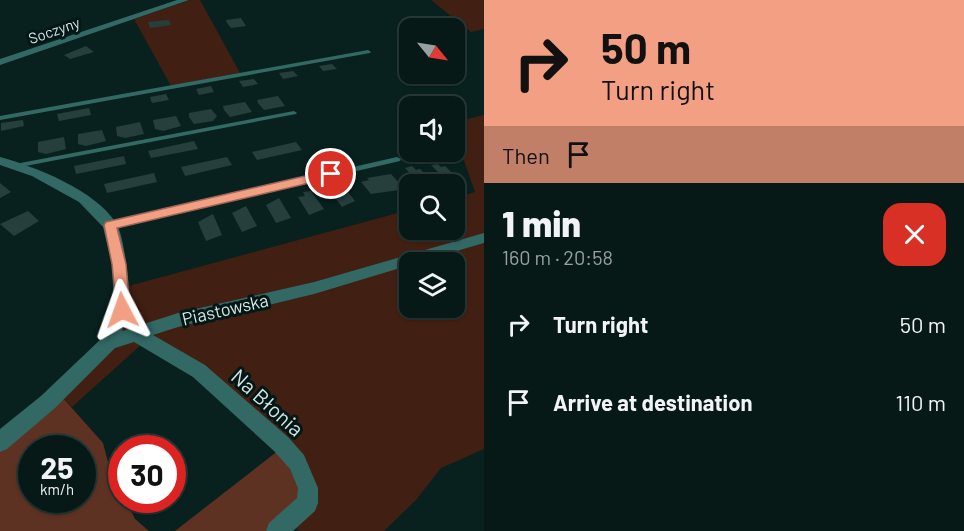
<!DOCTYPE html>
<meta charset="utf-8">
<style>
:root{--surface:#061917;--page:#0f2220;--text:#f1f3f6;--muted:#98a0a1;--line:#273836}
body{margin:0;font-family:Barlow,sans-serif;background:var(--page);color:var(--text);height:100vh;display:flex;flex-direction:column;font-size:22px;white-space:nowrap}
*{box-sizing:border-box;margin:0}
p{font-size:20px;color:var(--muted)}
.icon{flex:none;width:33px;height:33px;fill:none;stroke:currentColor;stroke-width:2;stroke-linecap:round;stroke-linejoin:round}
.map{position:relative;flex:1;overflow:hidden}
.panel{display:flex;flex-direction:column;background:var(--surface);width:480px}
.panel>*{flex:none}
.banner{background:#f39f83;color:#111;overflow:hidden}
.needle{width:39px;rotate:120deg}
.fabs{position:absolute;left:399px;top:18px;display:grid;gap:12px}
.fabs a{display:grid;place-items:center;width:66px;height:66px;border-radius:12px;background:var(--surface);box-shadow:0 2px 4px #0004,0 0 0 2px var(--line);font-size:30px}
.speed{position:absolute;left:18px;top:435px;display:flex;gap:12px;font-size:30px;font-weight:700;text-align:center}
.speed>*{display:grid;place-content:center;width:78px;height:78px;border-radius:50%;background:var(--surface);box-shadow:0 2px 4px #0004,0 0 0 2px var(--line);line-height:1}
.speed small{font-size:15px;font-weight:400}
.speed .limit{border:9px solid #d22;background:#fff;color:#111}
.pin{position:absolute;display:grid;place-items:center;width:51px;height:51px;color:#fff;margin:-26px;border:3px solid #fff;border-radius:50%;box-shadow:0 2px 6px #0007}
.me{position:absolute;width:66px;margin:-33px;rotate:356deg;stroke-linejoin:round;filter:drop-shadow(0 0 4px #0008)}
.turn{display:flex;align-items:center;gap:21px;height:126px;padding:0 18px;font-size:27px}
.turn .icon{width:78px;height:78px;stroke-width:2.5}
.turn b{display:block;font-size:42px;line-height:51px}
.then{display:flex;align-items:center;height:57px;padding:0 18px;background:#0003;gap:12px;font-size:22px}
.round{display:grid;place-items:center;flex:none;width:63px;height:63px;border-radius:18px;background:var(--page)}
.overview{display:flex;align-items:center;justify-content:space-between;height:102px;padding:0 18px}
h1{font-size:36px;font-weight:800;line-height:45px}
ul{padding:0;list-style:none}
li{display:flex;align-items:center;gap:18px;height:78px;padding:0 18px}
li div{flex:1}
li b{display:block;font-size:22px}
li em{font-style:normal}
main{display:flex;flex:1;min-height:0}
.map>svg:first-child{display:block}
</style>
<main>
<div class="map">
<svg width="484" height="531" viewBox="0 0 484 531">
<rect width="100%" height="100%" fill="#08211f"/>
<!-- green -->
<path fill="#421f13" d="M190,0H200L240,73L171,86L134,19Z
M431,0H484V29L471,32Z
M484,115V235L115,337L125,287L409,210L410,230H454L455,198L475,192L455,135V122Z
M484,243V449L441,468L416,500L384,531H299L291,524L300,460L143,334L409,264L410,308H454V262H416Z
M135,338L143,343L72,407L62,397L111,347Z"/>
<!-- forest -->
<path fill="#5e3222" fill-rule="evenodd" d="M62,397L103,443L108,462L121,490L122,500H126L135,519L149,531H0V447ZM32,448H82V500H32Z
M279,450C307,499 309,493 268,531H175Z"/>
<!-- building -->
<path fill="#263f3d" d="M241,18L246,26L231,28L227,23L226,20Z
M169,20L171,25L150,28L148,22Z
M86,46L94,52L70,59L64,55Z
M332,64L337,69L323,71L319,66Z
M293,71L298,76L283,79L279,73Z
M254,79L258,84L243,87L239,81Z
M211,86L214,92L199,95L196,89Z
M166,94L169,100L152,103L150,97Z
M278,96L285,106L264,110L258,103L257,100Z
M245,102L252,112L230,117L224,110L223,106Z
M89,108L91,115L59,121L57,114Z
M211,109L217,116L213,121L194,124L189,117V113Z
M176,116L181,126L163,131L155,129L153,120Z
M23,120L24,126L1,131V123Z
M140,122L144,134L125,138L117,136L116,127Z
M102,130L106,141L86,146L78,144V134Z
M64,137L66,149L46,154L38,152V142Z
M194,141L198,149L151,158L148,151Z
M296,142L302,150L257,160L252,152Z
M124,156L126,164L76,174L74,166Z
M227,157L232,165L185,176L181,167Z
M438,164L441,167L445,166L462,183L450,184L431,165Z
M412,166L416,170L420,169L435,184H420L405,168Z
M154,173L157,182L107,193L104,184Z
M391,174L402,186L397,188L399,190L371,194L361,182L369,180L367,178Z
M0,183L11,192L0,198Z
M341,183L355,201L342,207L329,190L336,188L333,185Z
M311,191L324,209L309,215L298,197L305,196L303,192Z
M279,198L291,218L276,223L266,205Z
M246,206L257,226L242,232L232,213Z
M28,211L39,221L14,236L0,224Z
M213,214L222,235L206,241L198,222Z"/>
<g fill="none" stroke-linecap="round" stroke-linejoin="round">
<!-- service -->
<path fill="#326965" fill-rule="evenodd" d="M368,50L371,52L370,53L0,120V116Z
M294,111L297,113L296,114L15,168L11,166L15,164Z
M397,157L401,159L400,161L110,228L106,225L110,222Z"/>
<!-- minor -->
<path fill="#326965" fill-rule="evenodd" d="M177,0H189L0,65V59Z
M0,157C36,167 95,190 116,223C123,234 126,263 128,277C129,302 131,307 122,331L178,313L314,282L484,233V243L419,262H410V265L314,294L178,327L153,335L205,365L288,437L304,455L318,488V503L315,511L293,531H266L269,523L297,498L298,488L290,469L274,451L193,377L134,342L115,348L55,408L7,449L0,452V429L41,396L102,338L114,310L112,264L103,227L79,202L32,176L0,165Z"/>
</g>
<!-- route -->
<path fill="#f39f83" stroke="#9e6755" stroke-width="1.5" d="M331,170L335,171V177L117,228L126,264L130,310L127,314H117L112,264L104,225L106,222Z"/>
<g text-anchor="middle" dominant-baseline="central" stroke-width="6" stroke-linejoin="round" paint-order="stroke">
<!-- far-street labels -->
<g font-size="15" fill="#d7e6e4" stroke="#011816">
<text transform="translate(54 30) rotate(-19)">Soczyny</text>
</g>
<!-- street labels -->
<g font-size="18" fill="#d7e6e4" stroke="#011816">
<text transform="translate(225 309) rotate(-13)">Piastowska</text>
</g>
<!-- near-street labels -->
<g font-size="21" fill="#d7e6e4" stroke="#011816">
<text transform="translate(268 402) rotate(42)">Na Błonia</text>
</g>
</g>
</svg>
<div class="fabs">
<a><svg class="needle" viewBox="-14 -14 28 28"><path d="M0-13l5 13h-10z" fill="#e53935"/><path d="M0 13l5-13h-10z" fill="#98a0a1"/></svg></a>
<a><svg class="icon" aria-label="sound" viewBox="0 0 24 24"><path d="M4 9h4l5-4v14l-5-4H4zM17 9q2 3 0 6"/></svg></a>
<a><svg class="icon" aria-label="search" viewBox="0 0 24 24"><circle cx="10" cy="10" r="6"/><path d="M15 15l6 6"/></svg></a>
<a><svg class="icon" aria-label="layers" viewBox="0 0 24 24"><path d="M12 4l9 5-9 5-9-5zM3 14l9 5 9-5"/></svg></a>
</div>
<div class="speed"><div>25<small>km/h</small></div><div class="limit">30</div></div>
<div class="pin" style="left:331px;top:174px;background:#d93025"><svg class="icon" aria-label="arrive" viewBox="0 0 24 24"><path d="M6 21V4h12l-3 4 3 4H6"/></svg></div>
<svg class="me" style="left:122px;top:310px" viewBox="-20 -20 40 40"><path d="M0-17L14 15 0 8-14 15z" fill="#f39f83" stroke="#fff" stroke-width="4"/></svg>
</div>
<section class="panel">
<div class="banner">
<div class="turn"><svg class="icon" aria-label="right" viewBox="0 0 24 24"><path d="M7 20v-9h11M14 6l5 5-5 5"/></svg><div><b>50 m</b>Turn right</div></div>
<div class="then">Then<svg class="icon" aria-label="arrive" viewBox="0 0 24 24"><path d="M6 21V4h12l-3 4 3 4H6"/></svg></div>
</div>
<div class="overview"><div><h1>1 min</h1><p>160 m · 20:58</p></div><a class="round" style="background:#d93025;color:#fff"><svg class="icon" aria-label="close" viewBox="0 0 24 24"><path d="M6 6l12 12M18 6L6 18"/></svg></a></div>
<ul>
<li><svg class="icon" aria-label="right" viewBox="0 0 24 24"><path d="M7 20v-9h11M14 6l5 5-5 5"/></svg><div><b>Turn right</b></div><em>50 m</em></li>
<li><svg class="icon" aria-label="arrive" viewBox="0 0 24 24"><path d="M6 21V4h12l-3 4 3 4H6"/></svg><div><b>Arrive at destination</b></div><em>110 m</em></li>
</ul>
</section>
</main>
